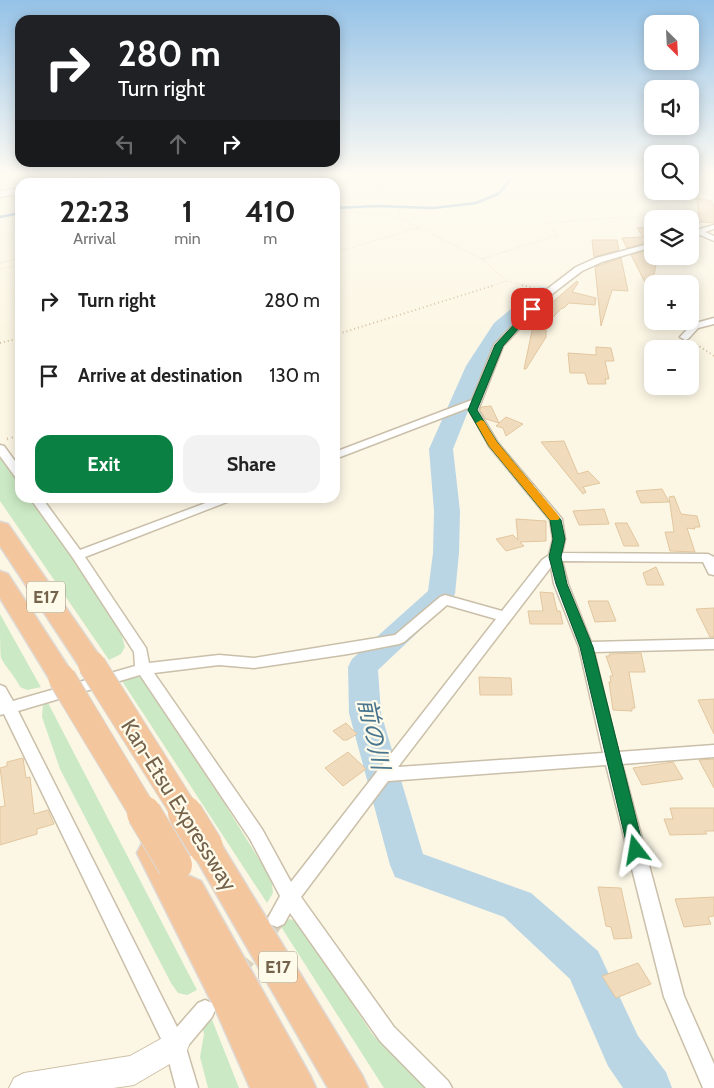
<!DOCTYPE html>
<meta charset="utf-8">
<style>
:root{--surface:#fff;--page:#f2f2f2;--text:#222;--muted:#767676;--accent:#0b8043}
body{margin:0;font-family:Cabin,"Noto Sans JP",sans-serif;background:var(--page);color:var(--text);height:100vh;display:flex;flex-direction:column;font-size:19px;white-space:nowrap}
*{box-sizing:border-box;margin:0}
p{font-size:16px;color:var(--muted)}
.icon{flex:none;width:28px;height:28px;fill:none;stroke:currentColor;stroke-width:2;stroke-linecap:round;stroke-linejoin:round}
.map{position:relative;flex:1;overflow:hidden}
.details{position:absolute;left:15px;top:178px;width:325px;height:325px;display:flex;flex-direction:column;background:var(--surface);border-radius:15px;box-shadow:0 2px 12px #0003}
.details>*{flex:none}
.hud{position:absolute;left:15px;top:15px;width:325px;height:152px;border-radius:15px;box-shadow:0 2px 12px #0003;background:#202124;color:#fff;overflow:hidden}
.needle{width:32px;rotate:156deg}
.fabs{position:absolute;left:644px;top:15px;display:grid;gap:10px}
.fabs a{display:grid;place-items:center;width:55px;height:55px;border-radius:10px;background:var(--surface);box-shadow:0 2px 12px #0003;font-size:25px}
.pin{position:absolute;display:grid;place-items:center;width:42px;height:42px;color:#fff;margin:-21px;border-radius:10px;box-shadow:0 2px 8px #0006}
.me{position:absolute;width:55px;margin:-28px;rotate:346deg;stroke-linejoin:round;filter:drop-shadow(0 0 4px #0008)}
.turn{display:flex;align-items:center;gap:18px;height:105px;padding:0 20px;font-size:22px}
.turn .icon{width:65px;height:65px;stroke-width:2.5}
.turn b{display:block;font-size:35px;line-height:42px}
.lanes{display:flex;align-items:center;height:48px;padding:0 20px;background:#0003;justify-content:center;gap:25px;direction:ltr}
.lanes .off{opacity:.35}
.eta{display:flex;justify-content:space-evenly;align-items:center;height:85px;text-align:center}
.eta b{font-size:30px;font-weight:700;line-height:35px}
.primary-button{display:flex;gap:10px;margin-top:auto;padding:10px 20px}
.primary-button a{flex:1;height:58px;border-radius:15px;background:var(--accent);color:#fff;font-size:20px;font-weight:700;line-height:58px;text-align:center}
.primary-button a+a{background:var(--page);color:var(--text)}
ul{padding:0;list-style:none}
li{display:flex;align-items:center;gap:15px;height:75px;padding:0 20px}
li div{flex:1}
li b{display:block;font-size:19px}
li em{font-style:normal}
.map>svg:first-child{display:block}
</style>
<div class="map">
<svg width="714" height="1088" viewBox="0 0 714 1088">
<rect width="100%" height="100%" fill="#fcf7e5"/>
<!-- green -->
<path fill="#cbe9c4" d="M0,455L20,482V498H32L119,625L125,647L121,654L109,660L0,501Z
M0,614L38,682L41,687L27,690L20,687C15,676 7,669 1,658C0,649 0,625 0,614Z
M134,673L142,679L223,801L265,869L272,884L273,893L267,903L120,678Z
M47,701L197,990L187,995L178,993L171,983L60,769L42,717L43,704Z
M290,919L298,922L373,1035L425,1088H384L278,922Z
M209,1012L239,1088H208L200,1057L204,1034L201,1023Z"/>
<g fill="none" stroke-linecap="round" stroke-linejoin="round">
<!-- stream -->
<path stroke="#a1c3d6" stroke-width="2.5" d="M335,208L377,206L433,208L476,203L498,194L514,176
M0,217L20,213"/>
<!-- river -->
<path fill="#bad6e5" fill-rule="evenodd" d="M542,287L548,288L551,292L548,296L510,327L486,366L453,449L460,511L459,553L455,594L451,601L378,670L381,713L423,854L531,893L598,951L638,1036L666,1072L672,1088H623L608,1066L570,979L504,917L395,877L390,865L349,713L348,667L352,659L428,591L433,553L434,511L429,449L466,366L494,323L536,288Z"/>
</g>
<!-- building -->
<path fill="#f0dcbd" stroke="#e2c69e" d="M697,198L712,201L714,208V223L699,222Z
M652,227V241L627,248L622,238L643,237L637,228Z
M592,240H617L619,250L594,257Z
M652,249V256H658L650,292L631,255Z
M621,258L628,291L612,290L601,326L595,267Z
M577,281L578,283L572,292L596,298L595,305L569,303L564,308H562L546,324V337L526,369H524L533,326L526,325Z
M596,347L611,348L614,361H605L609,379H605L606,384H588L585,373H570L568,353L596,355Z
M491,406L499,423L506,417L523,424L506,436L503,428L496,426L499,423L486,419L480,410L481,407Z
M564,441L578,474L588,471L600,483L583,487L586,492L583,494L541,442Z
M662,489L669,502L641,503L636,491Z
M674,496L681,514L697,516L700,527H694L695,529L687,528L695,552L670,551L665,532H674L669,497Z
M604,509L609,524L579,525L573,511Z
M516,519L546,521V541L520,542L524,546L506,551L496,539L513,535L518,540Z
M615,523H627L639,546H624Z
M656,567L664,585H647L643,573Z
M540,592L553,593L557,611H560L563,624H530L528,611H543Z
M588,601H608L616,621L595,622Z
M714,608V637H710L696,609Z
M641,653L645,672H629L635,708H632V711L613,710L609,682H611L610,676H613L606,656H610L609,654Z
M479,677L511,678L512,695H480Z
M714,699V734L698,700Z
M346,723L357,734L347,740H343L333,731Z
M348,752L366,769L343,786L325,768Z
M23,758L26,778L30,777L34,814L48,810L54,824L37,829V834L0,845V807L5,806L0,768L7,766V762Z
M714,759V788L699,760Z
M673,762L683,779L642,785L633,768Z
M670,808H714V831H705L707,834L670,835L664,819H673Z
M598,887L621,888L632,938L614,939L611,927L606,926Z
M714,897V916L708,917L711,924L684,927L675,899Z
M638,963L651,984L616,998L602,976Z"/>
<g fill="none" stroke-linecap="round" stroke-linejoin="round">
<!-- street-tunnel -->
<path stroke="#dad2be" stroke-width="19" stroke-dasharray="19 9" stroke-linecap="butt" d="M235,973L277,918"/>
<!-- street casing -->
<g stroke="#cabfa9" stroke-width="3">
<path id="street" d="M67,176H74L79,182H73Z
M714,225V229L705,232L714,236V241L698,234L690,236V232Z
M652,243V247L602,262L582,271L552,294L503,346L478,410L498,443L562,519L565,539L562,553L708,554L714,557V575L709,574L703,562L562,561L568,584L591,642L714,639V649L594,652L618,752L714,745V757L622,764L684,996L714,1064V1088H703L664,997L606,765L388,781L301,897L394,1027L448,1081L452,1088H426L380,1041L290,913L284,924L277,927L270,924L268,918L280,896L250,839L140,675L18,711L177,1027L198,1003L205,1000L212,1003L215,1010L212,1017L186,1048L198,1088H176L165,1047L4,714L0,715V685L5,687L13,701L135,666L134,652L73,558L30,498H42L80,550L219,498H234L232,500L85,557L146,648L149,663L219,655L254,658L395,635L440,597L445,595L502,611L542,560L549,555L553,539L550,520L489,446L468,408L335,459V452L472,400L494,345L546,290L576,267L596,258ZM551,567L554,584L579,647L603,753L398,767ZM447,605L496,619L291,882L262,829L154,673L219,665L254,668L348,654L399,644L404,642Z
M714,318V324L698,328L688,339L685,340L680,337L692,324Z
M0,445L4,446L20,468V479L16,478L0,456Z"/>
</g>
<!-- secondary casing -->
<g stroke="#cec0a7" stroke-width="2">
<path id="secondary" d="M108,176H135C125,183 95,184 82,182L87,179Z
M20,188V194L0,197V191Z
M175,1031L185,1035L189,1045L185,1055L134,1085L113,1088H9L14,1078L24,1073L130,1056Z"/>
</g>
<!-- highway casing -->
<g stroke="#ded9d4" stroke-width="3">
<path id="highway" d="M0,522L8,524L101,658L105,665L101,672L92,674L83,672L0,546Z
M0,571L8,574L71,671L75,678L71,685L62,688L53,685L0,598Z
M206,833L217,837L362,1075L368,1088H328L195,857L190,847L195,837Z
M153,839L164,843L183,879L190,876L201,881L310,1075L316,1088H250L216,1011L137,853L142,843Z"/>
</g>
<!-- path-far2 -->
<path stroke="#d5c0a1" stroke-width="1" stroke-dasharray="0.5 2.5" stroke-linecap="butt" d="M364,176L400,205L399,218
M335,212L391,215L399,218L482,259L507,281
M335,252L419,228
M482,259L558,235L546,223L665,214L680,194L714,188
M0,263L20,258
M0,269L20,265
M491,286L507,281L527,286"/>
<!-- path-far1 -->
<path stroke="#d5c0a1" stroke-width="2" stroke-dasharray="1 3" stroke-linecap="butt" d="M522,285L538,289
M335,335L495,285
M693,342L714,356
M0,343L20,338"/>
<!-- path -->
<path stroke="#d5c0a1" stroke-width="2.5" stroke-dasharray="1 4" stroke-linecap="butt" d="M7,439L20,435"/>
<!-- street -->
<use href="#street" fill="#fff" fill-rule="evenodd"/>
<!-- secondary -->
<use href="#secondary" fill="#fff" fill-rule="evenodd"/>
<!-- highway -->
<use href="#highway" fill="#f4c69e" fill-rule="evenodd"/>
<!-- highway-bridge-far1 casing -->
<g stroke="#ded9d4" stroke-width="29" stroke-linecap="butt">
<path id="highway-bridge-far1" d="M92,665L186,814
M62,678L144,814"/>
</g>
<!-- highway-bridge casing -->
<g stroke="#ded9d4" stroke-width="36" stroke-linecap="butt">
<path id="highway-bridge" d="M144,813L175,865
M185,813L206,847"/>
</g>
<!-- highway-bridge-far1 -->
<use href="#highway-bridge-far1" stroke="#f4c69e" stroke-width="27"/>
<!-- highway-bridge -->
<use href="#highway-bridge" stroke="#f4c69e" stroke-width="34"/>
</g>
<!-- sky -->
<linearGradient id="sky" x2="0" y2="1"><stop stop-color="#95c2e7"/><stop offset="0.53" stop-color="#fefbf3"/><stop offset="1" stop-color="#fefbf3" stop-opacity="0"/></linearGradient>
<rect width="714" height="329" fill="url(#sky)"/>
<!-- route -->
<path fill="#0b8043" stroke="#07532c" d="M530,307L536,309L503,346L477,410L497,442L561,520L565,539L561,557L567,584L593,647L644,850L642,855L636,857L630,855L628,850L580,647L556,584L549,557L553,539L550,520L489,446L468,410L495,345Z"/>
<!-- slow -->
<path fill="#f59e0b" d="M481,420L484,421L497,442L558,515L560,518L558,520H550L489,446L476,423Z"/>
<g text-anchor="middle" dominant-baseline="central" stroke-width="4.5" stroke-linejoin="round" paint-order="stroke">
<!-- shield labels -->
<g fill="#fefbeb" stroke="#9d907b" stroke-width="1">
<rect x="27" y="581.5" width="38" height="31" rx="4"/>
<rect x="259" y="951.5" width="38" height="31" rx="4"/>
</g>
<g font-size="18" font-weight="bold" fill="#74624b">
<text x="46" y="597">E17</text>
<text x="278" y="967">E17</text>
</g>
<!-- near-street labels -->
<g font-size="22" fill="#74624b" stroke="#fefbeb">
<text transform="translate(179 805) rotate(58)">Kan-Etsu Expressway</text>
</g>
<!-- near-water labels -->
<g font-size="24" font-style="italic" fill="#48748d" stroke="#fefbeb">
<text transform="translate(374 734) rotate(78)">前の川</text>
</g>
</g>
</svg>
<div class="fabs">
<a><svg class="needle" viewBox="-14 -14 28 28"><path d="M0-13l5 13h-10z" fill="#e53935"/><path d="M0 13l5-13h-10z" fill="#767676"/></svg></a>
<a><svg class="icon" aria-label="sound" viewBox="0 0 24 24"><path d="M4 9h4l5-4v14l-5-4H4zM17 9q2 3 0 6"/></svg></a>
<a><svg class="icon" aria-label="search" viewBox="0 0 24 24"><circle cx="10" cy="10" r="6"/><path d="M15 15l6 6"/></svg></a>
<a><svg class="icon" aria-label="layers" viewBox="0 0 24 24"><path d="M12 4l9 5-9 5-9-5zM3 14l9 5 9-5"/></svg></a>
<a>+</a>
<a>−</a>
</div>
<div class="pin" style="left:532px;top:309px;background:#d93025"><svg class="icon" aria-label="arrive" viewBox="0 0 24 24"><path d="M6 21V4h12l-3 4 3 4H6"/></svg></div>
<svg class="me" style="left:636px;top:850px" viewBox="-20 -20 40 40"><path d="M0-17L14 15 0 8-14 15z" fill="#0b8043" stroke="#fff" stroke-width="4"/></svg>
<div class="hud">
<div class="turn"><svg class="icon" aria-label="right" viewBox="0 0 24 24"><path d="M7 20v-9h11M14 6l5 5-5 5"/></svg><div><b>280 m</b>Turn right</div></div>
<div class="lanes"><svg class="icon off" aria-label="left" viewBox="0 0 24 24"><path d="M17 20v-9H6M10 6l-5 5 5 5"/></svg><svg class="icon off" aria-label="ahead" viewBox="0 0 24 24"><path d="M12 20V5M6 11l6-6 6 6"/></svg><svg class="icon" aria-label="right" viewBox="0 0 24 24"><path d="M7 20v-9h11M14 6l5 5-5 5"/></svg></div>
</div>
<section class="details">
<div class="eta">
<div><b>22:23</b><p>Arrival</p></div>
<div><b>1</b><p>min</p></div>
<div><b>410</b><p>m</p></div>
</div>
<ul>
<li><svg class="icon" aria-label="right" viewBox="0 0 24 24"><path d="M7 20v-9h11M14 6l5 5-5 5"/></svg><div><b>Turn right</b></div><em>280 m</em></li>
<li><svg class="icon" aria-label="arrive" viewBox="0 0 24 24"><path d="M6 21V4h12l-3 4 3 4H6"/></svg><div><b>Arrive at destination</b></div><em>130 m</em></li>
</ul>
<div class="primary-button"><a>Exit</a><a>Share</a></div>
</section>
</div>
